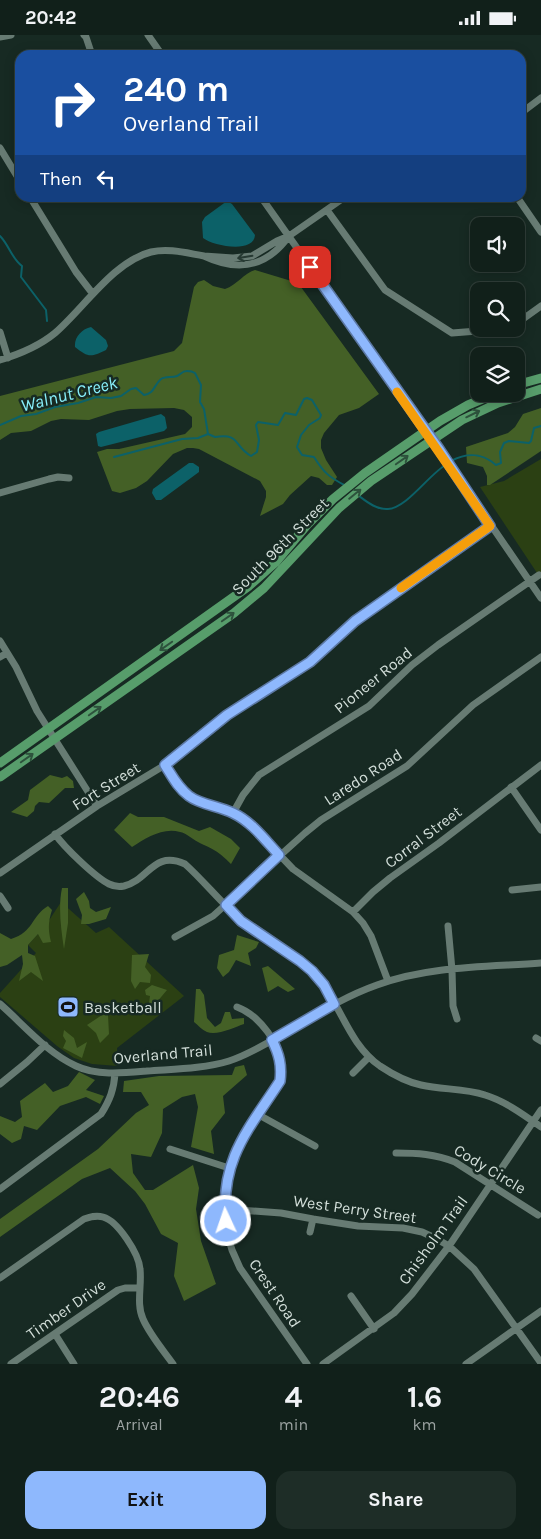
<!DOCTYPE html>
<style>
:root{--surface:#11201a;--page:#1e2d27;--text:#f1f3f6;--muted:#9ca3a2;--line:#303e39;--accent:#8eb8fd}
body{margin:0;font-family:Karla,sans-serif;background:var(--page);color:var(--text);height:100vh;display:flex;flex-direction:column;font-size:19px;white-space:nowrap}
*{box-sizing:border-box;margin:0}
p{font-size:16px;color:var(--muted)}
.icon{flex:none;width:28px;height:28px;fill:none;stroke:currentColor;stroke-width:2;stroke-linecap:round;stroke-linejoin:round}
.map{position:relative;height:1329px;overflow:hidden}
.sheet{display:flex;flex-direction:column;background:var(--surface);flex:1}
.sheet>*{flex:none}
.top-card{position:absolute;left:15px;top:15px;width:511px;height:152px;border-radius:15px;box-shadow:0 2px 12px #0003,0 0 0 1px var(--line);background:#1a4fa0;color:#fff;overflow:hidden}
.buttons{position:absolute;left:470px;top:182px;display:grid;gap:10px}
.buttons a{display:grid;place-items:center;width:55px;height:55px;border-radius:10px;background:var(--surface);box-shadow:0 2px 12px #0003,0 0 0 1px var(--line);font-size:25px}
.pin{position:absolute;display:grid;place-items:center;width:42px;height:42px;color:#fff;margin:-21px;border-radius:10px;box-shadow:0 2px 8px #0006}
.me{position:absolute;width:55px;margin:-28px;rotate:357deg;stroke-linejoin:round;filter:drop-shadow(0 0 4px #0008)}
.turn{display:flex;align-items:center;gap:18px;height:105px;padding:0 25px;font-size:22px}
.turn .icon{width:65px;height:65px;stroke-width:2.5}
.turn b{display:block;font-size:35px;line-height:42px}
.then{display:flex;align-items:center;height:48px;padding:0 25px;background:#0003;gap:10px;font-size:19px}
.eta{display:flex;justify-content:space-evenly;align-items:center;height:85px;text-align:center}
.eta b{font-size:30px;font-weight:700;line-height:35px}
.primary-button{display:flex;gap:10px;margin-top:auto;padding:10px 25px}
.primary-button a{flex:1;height:58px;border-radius:15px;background:var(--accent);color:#111;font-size:20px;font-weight:700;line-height:58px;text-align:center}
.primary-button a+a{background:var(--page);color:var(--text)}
.status{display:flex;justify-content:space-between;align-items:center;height:35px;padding:0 25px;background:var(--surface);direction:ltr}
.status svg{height:14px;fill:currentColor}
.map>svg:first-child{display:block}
</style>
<div class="status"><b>20:42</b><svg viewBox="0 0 49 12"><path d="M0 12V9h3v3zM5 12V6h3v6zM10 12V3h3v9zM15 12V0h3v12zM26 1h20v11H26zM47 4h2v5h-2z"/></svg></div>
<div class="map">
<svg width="541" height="1329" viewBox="0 0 541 1329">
<rect width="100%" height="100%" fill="#172a23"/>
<!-- green -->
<path fill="#2b4013" d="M541,424V544L480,452L504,446Z
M61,867L96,898L109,892L184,961L117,1013L118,1031L92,1029L74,1023L57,1011L0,962V958L36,918L28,910L46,890Z"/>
<!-- forest -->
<path fill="#446026" d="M255,235L298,248L379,359L359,373L339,380L324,398L321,405V413L326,425L337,442L332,450H327L319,443L311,441L290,460L283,469L260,481L266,462V456L260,446L199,414L193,413H187L173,419L147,446L136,453L120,458L112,456L97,417L107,414H119L185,399L192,392V382L184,375L174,373L130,374L117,376L89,385L61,384L51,386L31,396L11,398L0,405V361L174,316L182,308L194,252L198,247L204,245L213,251L225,254C237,250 244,238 255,235Z
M541,373V416L490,450H487V441L483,432L467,428L466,412L508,398L515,392L523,379Z
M50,740L62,743L67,741L73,746L74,753H65L49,768L39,767L35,771L34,776L27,782L11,777L28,765L30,755Z
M130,778L138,782H164L199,796L210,792L231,804L240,813L231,829C217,815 214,815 198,807C192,804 186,798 180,797C163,792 146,803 132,812L114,795Z
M62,853H68V888L64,914C61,894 58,872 62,853Z
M84,857L89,866L90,873L96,877L111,872L106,884L89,889H81L82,880L76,864Z
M48,871L52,875C48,887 48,895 51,907L43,908L38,899L28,910V918L35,921L43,946L31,937L19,946L23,929L22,920L7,930L0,932V898L11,904C34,897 31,881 48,871Z
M237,900L259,907L256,913L248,918L251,931L236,925L229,937L223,942L217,933L219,920L234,915Z
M149,919L145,932L151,940L150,948L140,947L135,954L131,946L132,920Z
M268,931L295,954L288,957L278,951L268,957L262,933Z
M152,950L167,955L156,968L149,969L150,961L146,960L145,955Z
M196,954H200L204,960L207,983L215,992L221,988L225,977H230L232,984L244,983V989C235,992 217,1001 207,997C202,995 198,990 194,987Z
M105,978L108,980L109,999L100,1008L96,998L87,990Z
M64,995L74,1003L77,1013L87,1007L82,1023L63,1013L66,1006L63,1001Z
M244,1030L247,1040L223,1061L225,1078L211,1096L214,1119L191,1112L198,1072L195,1059L182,1062L163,1074L162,1098L151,1122L131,1119L133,1138L145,1155H153L193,1130L199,1153L196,1174L201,1206L216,1249L184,1266L174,1241L178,1208L161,1199L145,1169L135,1156L110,1133L82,1144L0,1202V1184L98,1114L136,1078L149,1070L141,1057H123L124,1046L159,1041L232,1040L235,1032Z
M79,1037L95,1045L86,1055L104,1061L100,1069L86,1062L60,1071L37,1095L24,1091L21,1104L12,1108L0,1099V1081L15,1087L22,1082L20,1066L45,1048L53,1057L68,1051Z"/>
<!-- water -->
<path fill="#0c6168" d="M227,166L232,169L255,200C254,219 213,211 203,203L202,187L205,182Z
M91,292L106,305L108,311L106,315C90,323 88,322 75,312C74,302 82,294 91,292Z
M161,379L165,382L167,393L164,396L101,412L98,411L96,399L99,397Z
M189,428H193L199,432V437L161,465H156L152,458L153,454Z"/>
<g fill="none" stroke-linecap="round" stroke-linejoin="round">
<!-- stream -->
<path stroke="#0c6168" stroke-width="2" d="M0,201C9,210 12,224 22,231L21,242L46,275L47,286
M0,390L21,381L36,379L55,372L78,368L96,362L111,363L121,361L131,354L136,353L144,360C154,359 154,350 161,344C166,341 172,343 177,341C181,339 182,336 187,336C191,336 192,336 195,338L201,350L200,367L204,374L208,399L215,402C241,398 233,411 251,421L257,417L259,405L256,390L258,387L278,390L285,378L296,380L304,364L307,363L312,365L321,380L320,383L309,390L301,400L297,412L302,420L314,422C324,438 329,442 346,451
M114,422L182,404L198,403L208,399
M451,426C468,417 482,418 496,430L501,428L500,417L504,408L509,406L529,408L531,406L534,393L541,391
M359,461C367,467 377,475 388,474C407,473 429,439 447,429"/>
<!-- minor -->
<path stroke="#677b73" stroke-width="7" d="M84,0L86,2L92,20
M148,0L162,20
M0,2L11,0
M521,78L541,63
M0,113L20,146
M30,162L76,237L93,259
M261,162L439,414L541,563
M517,162L541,197
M327,175L385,255L452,298L503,294
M289,201C266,233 238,237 204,221L233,223L252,221L277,206L289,201L345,162
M516,289L541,271
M0,297L8,323
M0,325C20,319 38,312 55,298C83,274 114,226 151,217C169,213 186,218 204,221
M0,458L49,444L58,442L69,443
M0,606L16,632L37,676L97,771
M0,622L7,618
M165,730L179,751L189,761L233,778L252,791L293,834L353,877L363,888L371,901L388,946
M511,752L541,795
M233,778L243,760L259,740L369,671L412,630L438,610L539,540
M55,799C64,812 95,842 109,849C113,851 119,852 124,851C149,845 153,815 185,829C204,846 221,868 241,885C262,905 291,915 312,936C340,964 346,1007 380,1031C392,1039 407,1047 421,1050C442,1055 464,1053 485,1060C505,1066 524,1080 541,1092
M0,838L97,771L165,730L227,680L310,627L355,586L490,491
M512,855L541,852
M0,861L8,873
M353,877L373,857L390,843L439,808L541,730
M448,891L452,935L453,971L457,984
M175,902L213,881L305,798L321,785L407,731L473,670L541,622
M0,969C24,990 46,1017 76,1031C97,1041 124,1038 147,1036C173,1034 203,1034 229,1026C248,1020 266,1009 283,999C314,981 343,962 377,950C428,931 487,932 541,928
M237,972C259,980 282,1010 282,1034C282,1038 281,1042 280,1046L236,1115L227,1144L225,1174L227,1198L232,1215L240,1233L307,1329
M536,1003L541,1006
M353,1038L369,1022
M0,1049L27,1027L45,1010
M259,1080L315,1111
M170,1114L229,1133
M396,1118C417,1118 435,1119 455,1127L538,1180
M0,1154L101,1079C110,1065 114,1054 115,1038
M225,1174L281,1178L313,1184L358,1191L403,1193L422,1197L435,1203L449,1211L474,1234L541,1328
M310,1197L313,1184
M0,1243L84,1184C90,1182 96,1180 103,1182C118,1186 139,1219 140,1234C142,1250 136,1269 143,1284C150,1300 163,1315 173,1329
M351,1261L374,1294
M55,1299L74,1329
M11,1329L118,1255L125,1253H140
M323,1329L394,1278L412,1259L449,1211L541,1075
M466,1329L541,1276"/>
<!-- major -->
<path stroke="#579d6b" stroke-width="9" d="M516,350L541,343
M0,728L249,551L275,528L307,490L333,464L365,438L440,386L468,370L494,359
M0,742L234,578L264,553L339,473L371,446L462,385L498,368L541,354"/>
</g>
<!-- one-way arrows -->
<defs><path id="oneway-shaft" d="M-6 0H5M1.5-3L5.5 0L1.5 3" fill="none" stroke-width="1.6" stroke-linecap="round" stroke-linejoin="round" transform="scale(1.25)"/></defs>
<use stroke="#273a33" href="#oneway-shaft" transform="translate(245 222) rotate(171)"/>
<g stroke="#2d523c">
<use href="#oneway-shaft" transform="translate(473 379) rotate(-26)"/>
<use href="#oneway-shaft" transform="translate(402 425) rotate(-35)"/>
<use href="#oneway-shaft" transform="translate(355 459) rotate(-39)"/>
<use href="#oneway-shaft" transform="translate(228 582) rotate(-35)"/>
<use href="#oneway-shaft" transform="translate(166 611) rotate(145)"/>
<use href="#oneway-shaft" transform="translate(95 676) rotate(-35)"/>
<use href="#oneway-shaft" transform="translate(27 723) rotate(-35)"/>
</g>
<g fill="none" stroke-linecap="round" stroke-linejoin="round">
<!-- route casing -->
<g stroke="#5c78a4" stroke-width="12">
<path id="route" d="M226,1186C220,1124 249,1094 280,1046C282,1030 279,1019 272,1005L334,969L324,950L312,936L300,926L241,886L226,870L279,820C265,805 252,787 233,778C219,771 201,770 189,761C178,753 172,741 165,730L227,680L310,627L355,586L490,491L439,414L310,232"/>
</g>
<!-- route -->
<use href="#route" stroke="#8eb8fd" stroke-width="9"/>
<!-- slow -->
<path stroke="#f59e0b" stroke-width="9" d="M397,357L490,491L401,553"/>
</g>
<!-- icons -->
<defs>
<g id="stadium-square" transform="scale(1.125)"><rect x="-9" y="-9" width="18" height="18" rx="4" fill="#8eb8fd" stroke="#172a23"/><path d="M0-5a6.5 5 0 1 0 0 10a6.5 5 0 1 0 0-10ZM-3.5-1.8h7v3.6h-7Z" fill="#111"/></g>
</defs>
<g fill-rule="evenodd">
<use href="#stadium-square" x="68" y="972"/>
</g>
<g text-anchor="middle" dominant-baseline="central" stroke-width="5" stroke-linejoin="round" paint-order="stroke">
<!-- street labels -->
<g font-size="16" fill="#d2ded9" stroke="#172a23">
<text transform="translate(280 511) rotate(-45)">South 96th Street</text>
<text transform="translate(373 645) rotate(-39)">Pioneer Road</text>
<text transform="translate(363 742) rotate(-33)">Laredo Road</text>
<text transform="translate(106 751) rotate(-32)">Fort Street</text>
<text transform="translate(423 802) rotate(-37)">Corral Street</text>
<text transform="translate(163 1019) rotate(-5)">Overland Trail</text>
<text transform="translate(490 1134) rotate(31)">Cody Circle</text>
<text transform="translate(355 1174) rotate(8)">West Perry Street</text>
<text transform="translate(433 1205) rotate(-54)">Chisholm Trail</text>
<text transform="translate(275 1258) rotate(56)">Crest Road</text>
<text transform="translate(66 1274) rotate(-35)">Timber Drive</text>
</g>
<!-- poi labels -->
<g font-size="16" fill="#d2ded9" stroke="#172a23" text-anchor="start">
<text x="84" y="972">Basketball</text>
</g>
<!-- water labels -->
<g font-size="18" font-style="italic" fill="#87eef9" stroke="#172a23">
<text transform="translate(69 359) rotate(-14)">Walnut Creek</text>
</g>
</g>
</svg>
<div class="buttons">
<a><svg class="icon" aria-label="sound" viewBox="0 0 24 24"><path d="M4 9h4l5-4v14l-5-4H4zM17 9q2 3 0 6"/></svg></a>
<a><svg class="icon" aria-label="search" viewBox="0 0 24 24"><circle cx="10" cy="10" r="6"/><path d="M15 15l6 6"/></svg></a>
<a><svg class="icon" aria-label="layers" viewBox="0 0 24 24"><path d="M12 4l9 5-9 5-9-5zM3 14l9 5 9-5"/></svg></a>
</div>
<div class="pin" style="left:310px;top:232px;background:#d93025"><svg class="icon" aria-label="arrive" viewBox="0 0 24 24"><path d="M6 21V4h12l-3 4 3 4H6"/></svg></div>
<svg class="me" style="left:226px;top:1186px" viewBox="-20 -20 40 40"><circle r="17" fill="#8eb8fd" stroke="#fff" stroke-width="3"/><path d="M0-11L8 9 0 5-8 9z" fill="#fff"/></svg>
<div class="top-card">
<div class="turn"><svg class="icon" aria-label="right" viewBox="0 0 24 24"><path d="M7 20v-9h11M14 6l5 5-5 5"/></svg><div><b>240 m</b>Overland Trail</div></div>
<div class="then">Then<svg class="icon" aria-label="left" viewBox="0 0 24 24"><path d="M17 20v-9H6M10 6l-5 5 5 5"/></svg></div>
</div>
</div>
<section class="sheet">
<div class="eta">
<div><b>20:46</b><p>Arrival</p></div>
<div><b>4</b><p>min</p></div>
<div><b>1.6</b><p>km</p></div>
</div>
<div class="primary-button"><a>Exit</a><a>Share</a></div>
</section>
